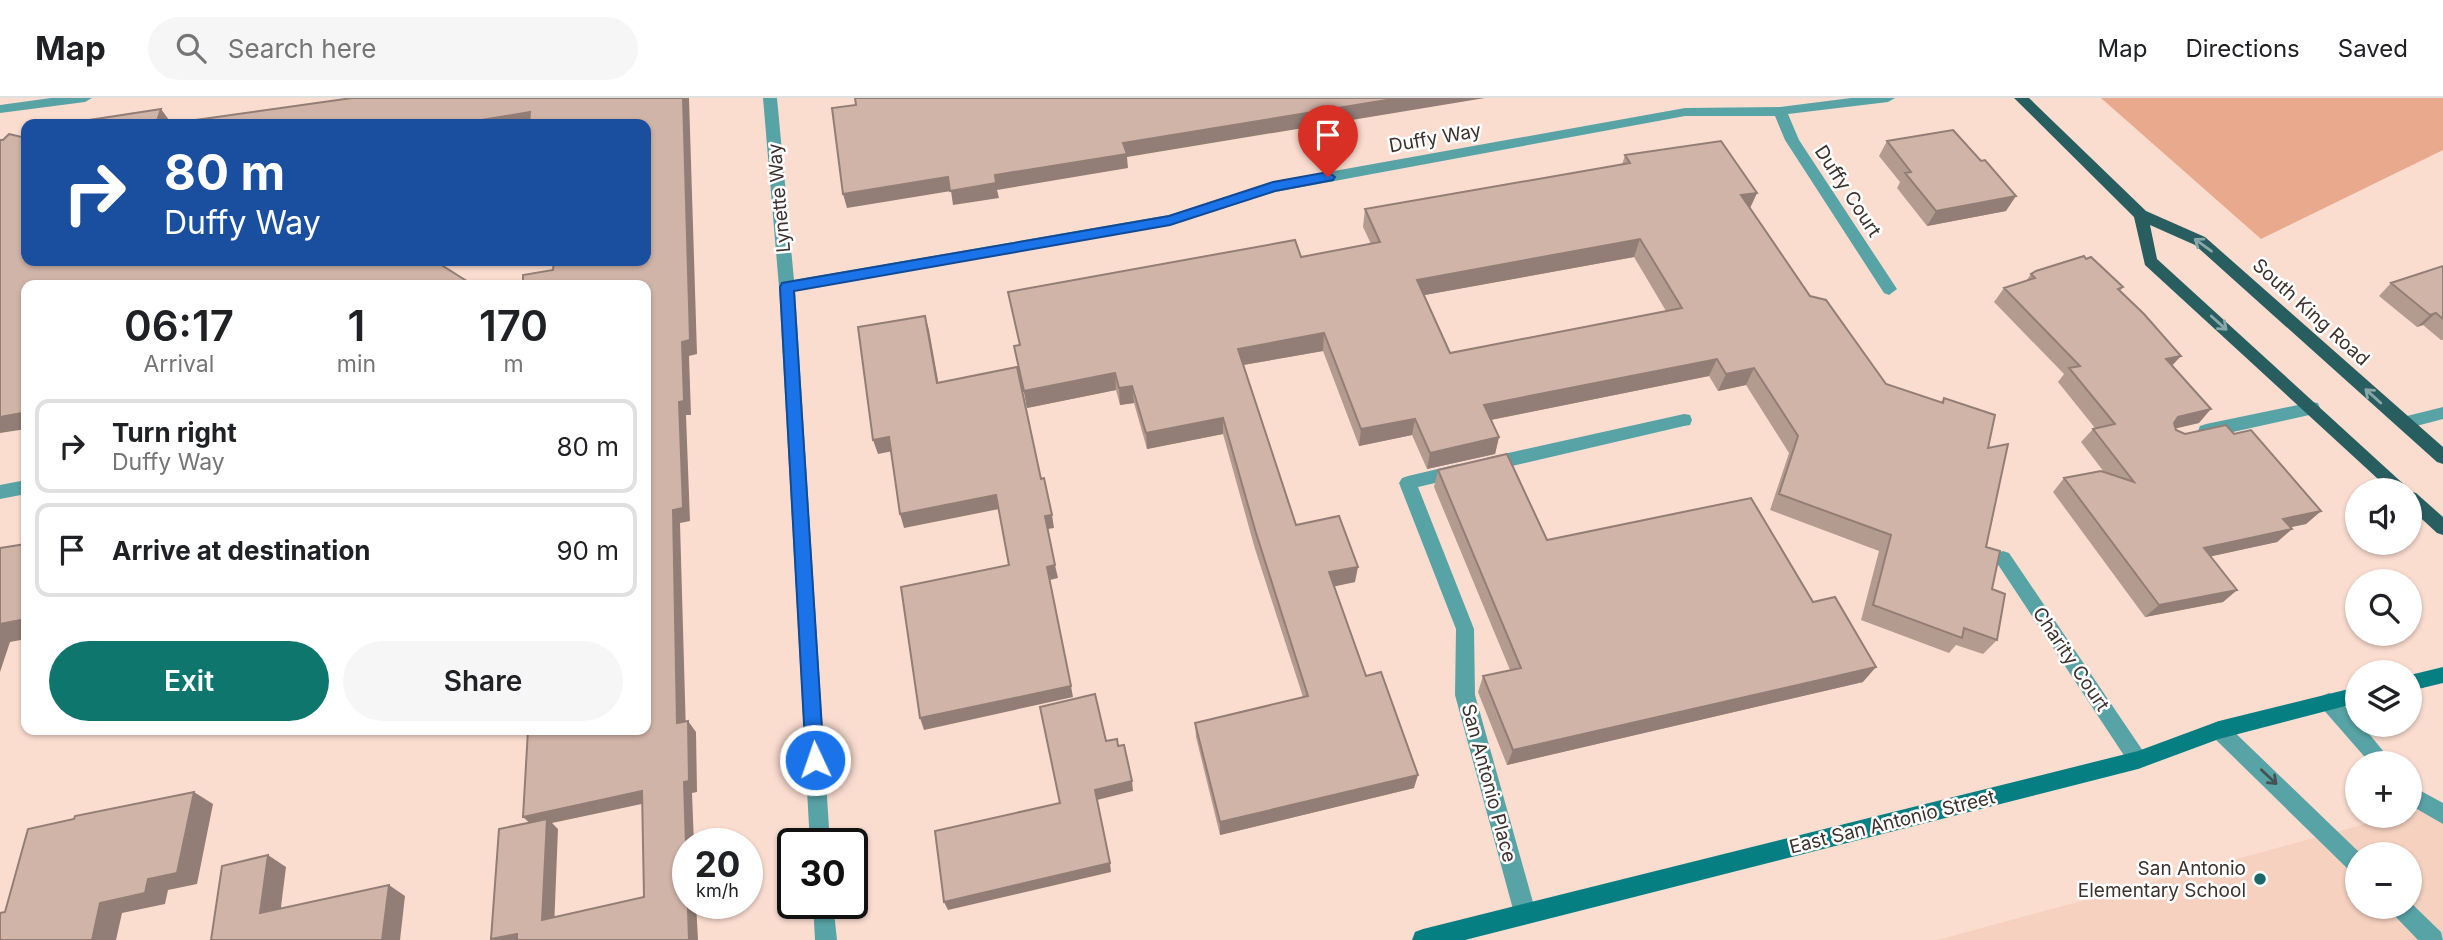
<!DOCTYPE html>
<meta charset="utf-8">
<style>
:root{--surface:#fff;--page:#f6f6f6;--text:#202124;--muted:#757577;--line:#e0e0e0;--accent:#0f766e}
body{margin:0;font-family:Inter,sans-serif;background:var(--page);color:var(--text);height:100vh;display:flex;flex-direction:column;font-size:26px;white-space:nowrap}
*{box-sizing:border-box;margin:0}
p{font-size:23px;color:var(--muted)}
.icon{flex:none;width:38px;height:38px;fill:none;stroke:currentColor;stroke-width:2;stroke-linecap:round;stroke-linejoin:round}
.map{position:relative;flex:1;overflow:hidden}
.details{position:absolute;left:21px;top:182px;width:630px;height:455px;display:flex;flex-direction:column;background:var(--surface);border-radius:14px;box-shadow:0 2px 5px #0004}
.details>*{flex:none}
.top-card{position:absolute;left:21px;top:21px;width:630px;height:147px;border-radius:14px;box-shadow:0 2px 5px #0004;background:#1a4fa0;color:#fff;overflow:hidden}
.buttons{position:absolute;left:2345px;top:380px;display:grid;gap:14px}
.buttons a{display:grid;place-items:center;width:77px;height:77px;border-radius:50%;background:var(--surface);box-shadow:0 2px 5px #0004;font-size:35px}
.speed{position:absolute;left:672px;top:730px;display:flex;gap:14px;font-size:35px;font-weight:700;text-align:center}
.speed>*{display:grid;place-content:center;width:91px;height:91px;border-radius:50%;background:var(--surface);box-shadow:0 2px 5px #0004;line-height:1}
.speed small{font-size:18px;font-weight:400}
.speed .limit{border:4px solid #111;border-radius:10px;background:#fff;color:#111}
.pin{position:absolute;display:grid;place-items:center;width:60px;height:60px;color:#fff;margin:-72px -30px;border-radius:50% 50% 50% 0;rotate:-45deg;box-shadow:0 0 7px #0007}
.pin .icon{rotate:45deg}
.me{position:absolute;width:77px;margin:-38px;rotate:357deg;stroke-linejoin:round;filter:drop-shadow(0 0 5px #0008)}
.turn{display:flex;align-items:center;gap:24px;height:147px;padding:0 28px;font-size:32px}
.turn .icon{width:91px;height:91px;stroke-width:2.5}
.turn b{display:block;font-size:49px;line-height:60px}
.eta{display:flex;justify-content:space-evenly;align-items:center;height:119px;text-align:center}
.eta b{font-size:42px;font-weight:600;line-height:49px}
.button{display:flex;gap:14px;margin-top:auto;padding:14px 28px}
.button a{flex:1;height:80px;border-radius:42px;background:var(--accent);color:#fff;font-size:28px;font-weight:600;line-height:80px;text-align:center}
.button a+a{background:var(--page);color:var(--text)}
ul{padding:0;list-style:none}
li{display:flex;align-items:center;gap:21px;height:94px;margin:0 14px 10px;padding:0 14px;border:4px solid var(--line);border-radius:14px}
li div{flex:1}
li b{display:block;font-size:26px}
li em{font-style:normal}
header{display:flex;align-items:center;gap:42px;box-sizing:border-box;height:98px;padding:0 35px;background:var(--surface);border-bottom:2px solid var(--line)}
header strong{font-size:33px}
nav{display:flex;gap:38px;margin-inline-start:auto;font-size:24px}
.search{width:490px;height:63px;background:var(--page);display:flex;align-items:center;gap:18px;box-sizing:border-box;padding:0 24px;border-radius:38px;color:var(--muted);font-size:26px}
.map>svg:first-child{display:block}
</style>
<header>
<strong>Map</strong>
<div class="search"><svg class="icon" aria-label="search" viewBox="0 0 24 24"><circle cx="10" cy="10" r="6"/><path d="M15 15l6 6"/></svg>Search here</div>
<nav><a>Map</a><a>Directions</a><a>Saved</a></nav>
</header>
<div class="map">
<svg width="2443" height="842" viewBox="0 0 2443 842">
<rect width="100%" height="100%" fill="#fbddd0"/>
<!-- built -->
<path fill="#f6d1c0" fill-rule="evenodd" d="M2443,707V842H1937L2380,722L2410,718V715ZM2357,756H2410V808H2357Z"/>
<!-- green -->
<path fill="#e8a98d" d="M2101,0H2443V52L2261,141Z"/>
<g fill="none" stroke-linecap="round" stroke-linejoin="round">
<!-- service -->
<path fill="#58a3a6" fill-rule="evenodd" d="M2312,304L2318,305L2320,310L2318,315L2206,340L2200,338L2198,333L2200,328L2206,326Z
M2443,309V321L2405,331L2399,330L2397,325L2399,320Z
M2329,595L2336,598L2357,622V626H2361L2393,665H2370L2322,610L2319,604L2322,598Z
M2219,623L2226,626L2361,756H2357V776L2350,773L2212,638L2209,632L2212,626Z
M2410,687L2443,705V726L2410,707Z
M2410,804L2441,834L2443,842H2418L2392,815L2389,808H2410Z"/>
<!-- minor -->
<path fill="#58a3a6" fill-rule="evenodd" d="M51,0H92L85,4L0,15V7Z
M763,0H777L794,182L1169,117L1273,84L1685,10L1780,9L1851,0H1895L1888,4L1788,16L1799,42L1897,191L1889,197L1884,195L1785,42L1775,18H1685L1275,94L1170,127L795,193L830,746H810L779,189Z
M1684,316L1690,317L1692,322L1690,327L1684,328L1486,374L1480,372L1477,367L1480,362L1486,360Z
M1459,366L1465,368L1468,373L1465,378L1418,389L1474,531L1475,597L1536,815L1532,822L1525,825L1518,822L1514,815L1455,597L1456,531L1399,385L1402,380L1408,378Z
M26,382V396L0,401V387Z
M2003,453L2009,455L2145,656L2148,662L2145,668L2138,671L2131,668L1997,465L1994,460L1997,455Z
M813,805H833L837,842H815Z"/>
<!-- secondary -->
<path fill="#067f83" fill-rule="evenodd" d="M2443,569V585L2410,593V577Z
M2357,589V605L2219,641L2138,671L1465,842H1412L1415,834L1423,831L2138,653L2219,623Z"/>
<!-- primary -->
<path fill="#285e60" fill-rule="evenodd" d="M2014,0H2029L2146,113L2205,139L2443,349V366L2437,364L2195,147L2150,127L2157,161L2410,392H2390L2145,167L2134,119Z
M2410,393L2416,395L2443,419V437L2437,435L2410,410Z"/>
</g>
<!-- wall -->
<path fill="#b49b90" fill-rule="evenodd" d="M1887,43L2006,113L1927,128L1897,90L1900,84L1879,58Z
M1625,57L1757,95L1750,110L1810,198L1886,286L1941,304L1944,300L1988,350L1986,449L1992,491L1997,542L1983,556L1956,547L1949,555L1861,522L1879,453L1770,412L1789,355L1746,287L1718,293L1709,278L1491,322L1499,339L1495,356L1427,371L1412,337L1359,348L1323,253L1243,267L1296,427L1355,484L1334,488L1366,578L1414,690L1220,737L1196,639L1195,625L1303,599L1255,451L1223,336L1147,351L1134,305L1120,307L1116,292L1027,310L1014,248L1020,247L1008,194L1301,159L1371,146L1363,129L1365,111L1622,67ZM1634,159L1666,213L1450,255L1424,197Z
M2086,161L2123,189L2120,193L2172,268L2199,325L2175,330L2176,332L2185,336H2234L2321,413L2306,426L2290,429L2292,431L2277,444L2211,458L2237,492L2223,504L2145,519L2053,394L2064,380L2104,374L2081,344L2093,331L2095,330L2058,284L2064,276L1994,204L2004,190L2026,183L2031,176Z
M2443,168V242H2441L2423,227L2417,229L2379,198L2391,185Z
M1438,372L1547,442L1813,504L1863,584L1507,667L1478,594L1483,578L1510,572L1434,389Z"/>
<!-- shaded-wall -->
<path fill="#927e76" d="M683,0H689L697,256L689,258L691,317H686L690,423L680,425L686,636L677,625L673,412L682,244Z
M1399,0H1485L1127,59L1128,70L997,92L999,100L953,107L951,93L847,110L843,96L948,79L995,77L1123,45Z
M161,11L172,26H156Z
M530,14L536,26H458Z
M1757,95L1749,112L1741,97Z
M2016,98L2006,113L1927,128L1936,113Z
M1640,141L1634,159L1414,199L1417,182Z
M2436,215L2423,227L2417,229L2430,217Z
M925,218L929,232L941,299L937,285Z
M1324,235L1323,253L1237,268L1238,251Z
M2181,258L2168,272L2166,261Z
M1717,261L1709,278L1480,324L1484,307Z
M1754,270L1746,287L1718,293L1726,276Z
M1115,275L1116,292L1027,310L1024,293Z
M1132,288L1134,305L1120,307L1119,290Z
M26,301V331L0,335V319Z
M2211,311L2199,325L2165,333L2178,319Z
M1223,320V336L1147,351L1146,335Z
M1415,321L1412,337L1359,348L1361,331Z
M889,339L893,353L878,356L873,342Z
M1499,339L1495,356L1427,371L1430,355Z
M996,397L999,411L904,430L900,416Z
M2321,413L2306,426L2269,434L2283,421Z
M1052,417L1054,430L1048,431L1045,418Z
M2292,431L2277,444L2190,463L2204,450Z
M1055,467L1058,480L1050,482L1047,469Z
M1358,469L1355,484L1327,490L1329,474Z
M2237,492L2223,504L2145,519L2159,507Z
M26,521V541L10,544L0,574V526Z
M1876,569L1863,584L1507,667L1513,652Z
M1071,588L1073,599L924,632L920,620Z
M688,623L696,634L697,694L692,695L694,746H688V796L684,684Z
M1418,677L1414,690L1220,737V724Z
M1132,683L1133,693L1097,702L1095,692Z
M642,693L651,704L552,725L558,731L554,831L542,822L534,729L523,719Z
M194,694L213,706L197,786L168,792L165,806L122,815L116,842H92L100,805L148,781Z
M268,757L286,769L279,825L260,815Z
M1110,765L1111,774L948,812L944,804Z
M389,787L405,798L400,842H382Z
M688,805H696L698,842H689Z
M517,836L525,842H493L491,841Z"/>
<!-- building -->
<path fill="#d1b4a8" stroke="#927e76" stroke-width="2" fill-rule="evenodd" d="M352,0H683L690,242L682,244L684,303L679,304L683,410L673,412L677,625L688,623L689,683L684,684L689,842H517V836L491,841L499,731L547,721L542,822L644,799L642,693L523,719L528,632H646V187H523V177L553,172L554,163H646V26H529L530,14L458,26H167Z
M855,0H1399L1123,45L1127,56L995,77L996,85L950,93L948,79L843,96L832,10L856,7Z
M161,11L156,26H69L70,25Z
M1953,32L1981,63L1985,62L2016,98L1936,113L1905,75L1911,74L1887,43Z
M9,36L26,40V163H435L473,187H26V301L22,315L0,319V42H3Z
M1721,43L1757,95L1741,97L1810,198L1826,202L1886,286L1943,305L1944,300L1995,317L1988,350L2008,346L1986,449L2000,453L1992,491L2005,496L1997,542L1964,530L1962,540L1873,507L1891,437L1779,396L1798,338L1754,270L1726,276L1717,261L1484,307L1499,339L1430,355L1415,321L1361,331L1324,235L1238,251L1296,427L1339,418L1358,469L1329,474L1366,578L1381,574L1418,677L1220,724L1195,625L1308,598L1256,435L1223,320L1146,335L1132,288L1119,290L1115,275L1024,293L1014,248L1020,247L1008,194L1295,142L1301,159L1380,144L1365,111L1630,65L1625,57ZM1640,141L1682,210L1450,255L1417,182Z
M2084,158L2086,161L2091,159L2123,189L2118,191L2144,216L2181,258L2166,261L2211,311L2178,319L2174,325L2176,332L2185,336L2226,327L2234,336L2251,332L2321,413L2283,421L2292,431L2204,450L2237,492L2159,507L2064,380L2101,373L2134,384L2093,331L2115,326L2069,270L2080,268L2004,190L2035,180L2031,176L2036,173Z
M2443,168V221L2436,215L2430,217L2391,185Z
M925,218L937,285L1017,269L1041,381L1044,380L1052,417L1045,418L1055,467L1047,469L1071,588L920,620L901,489L1009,467L996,397L900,416L889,339L873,342L858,229Z
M1507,356L1547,442L1751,400L1813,504L1835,499L1876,569L1513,652L1483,578L1521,570L1438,372Z
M26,446V521L0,526V450Z
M1095,596L1106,643L1117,641L1118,648L1124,647L1132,683L1095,692L1110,765L944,804L935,733L1060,705L1040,609Z
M194,694L177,775L148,781L145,795L100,805L92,842H0V815L5,814L28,731L74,721L75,718Z
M268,757L260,815L389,787L382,842H211L222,768Z"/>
<!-- one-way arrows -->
<defs><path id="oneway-shaft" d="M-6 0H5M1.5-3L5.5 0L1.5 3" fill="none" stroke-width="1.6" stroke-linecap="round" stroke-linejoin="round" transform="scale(1.75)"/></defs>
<g stroke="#89a6a8">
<use href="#oneway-shaft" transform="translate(2203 147) rotate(-144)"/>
<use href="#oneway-shaft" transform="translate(2219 225) rotate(42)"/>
<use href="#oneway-shaft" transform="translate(2373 298) rotate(-138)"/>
</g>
<use stroke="#445351" href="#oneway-shaft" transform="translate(2269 679) rotate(43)"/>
<!-- route -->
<path fill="#1a73e8" stroke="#114b97" stroke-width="2" d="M1328,74L1335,79L1333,82L1275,93L1170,127L794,193L824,662L821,668L815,670L809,668L806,662L780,189L782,185L1169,118L1273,84Z"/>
<!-- markers -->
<circle fill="#1a686b" stroke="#fff" stroke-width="2.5" cx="2260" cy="781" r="7"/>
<g text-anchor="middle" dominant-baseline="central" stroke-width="5" stroke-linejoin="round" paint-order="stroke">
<!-- street labels -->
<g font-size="19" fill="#3c312c" stroke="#fff">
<text transform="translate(1435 40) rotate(-10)">Duffy Way</text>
<text transform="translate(1848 93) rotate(57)">Duffy Court</text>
<text transform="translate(779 100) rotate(-95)">Lynette Way</text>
<text transform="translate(2311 214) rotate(42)">South King Road</text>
<text transform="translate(2071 561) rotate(56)">Charity Court</text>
<text transform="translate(1489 685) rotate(75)">San Antonio Place</text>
<text transform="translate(1892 724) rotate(-14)">East San Antonio Street</text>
</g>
<!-- poi labels -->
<g font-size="19" fill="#3c312c" stroke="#fff" text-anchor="end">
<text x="2246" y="770">San Antonio<tspan x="2246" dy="22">Elementary School</tspan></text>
</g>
</g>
</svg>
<div class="buttons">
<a><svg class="icon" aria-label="sound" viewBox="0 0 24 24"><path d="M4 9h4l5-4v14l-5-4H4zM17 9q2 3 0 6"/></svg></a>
<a><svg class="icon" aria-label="search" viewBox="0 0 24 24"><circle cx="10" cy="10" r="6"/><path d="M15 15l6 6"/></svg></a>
<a><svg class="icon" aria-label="layers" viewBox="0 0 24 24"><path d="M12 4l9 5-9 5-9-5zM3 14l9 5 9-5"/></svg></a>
<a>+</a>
<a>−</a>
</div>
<div class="speed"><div>20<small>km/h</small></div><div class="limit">30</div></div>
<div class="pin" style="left:1328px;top:79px;background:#d93025"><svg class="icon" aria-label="arrive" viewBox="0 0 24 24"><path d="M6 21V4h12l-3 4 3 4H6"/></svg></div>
<svg class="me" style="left:815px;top:662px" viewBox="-20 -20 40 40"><circle r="17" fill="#1a73e8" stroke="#fff" stroke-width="3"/><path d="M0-11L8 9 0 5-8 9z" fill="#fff"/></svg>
<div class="top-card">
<div class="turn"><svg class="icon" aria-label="right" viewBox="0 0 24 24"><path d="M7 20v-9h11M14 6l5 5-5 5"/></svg><div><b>80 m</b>Duffy Way</div></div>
</div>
<section class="details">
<div class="eta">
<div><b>06:17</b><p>Arrival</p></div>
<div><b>1</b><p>min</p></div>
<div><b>170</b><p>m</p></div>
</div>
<ul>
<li><svg class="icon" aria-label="right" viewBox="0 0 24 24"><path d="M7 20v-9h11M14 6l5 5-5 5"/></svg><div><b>Turn right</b><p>Duffy Way</p></div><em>80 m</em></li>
<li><svg class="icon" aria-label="arrive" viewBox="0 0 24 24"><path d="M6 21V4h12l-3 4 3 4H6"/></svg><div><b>Arrive at destination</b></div><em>90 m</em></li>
</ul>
<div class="button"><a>Exit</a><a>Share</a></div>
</section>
</div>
